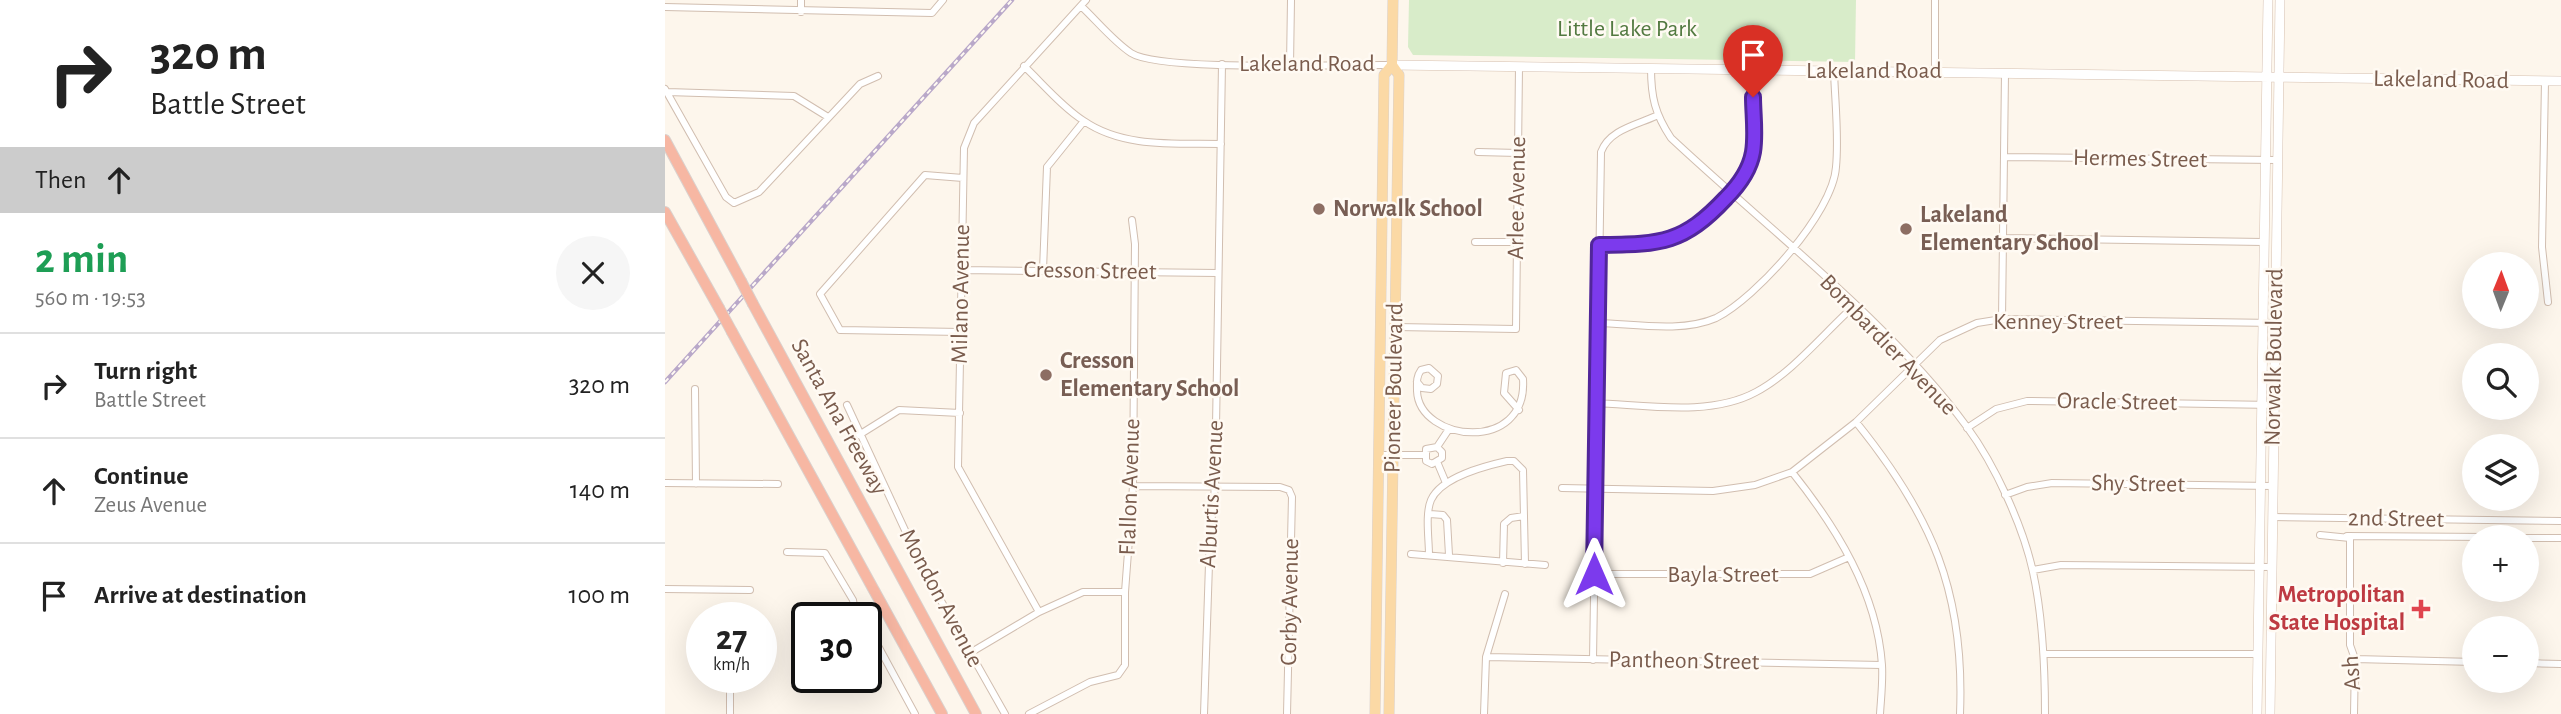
<!DOCTYPE html>
<meta charset="utf-8">
<style>
:root{--surface:#fff;--page:#f6f6f6;--text:#222;--muted:#767676;--line:#e0e0e0}
body{margin:0;font-family:"Alegreya Sans",sans-serif;background:var(--page);color:var(--text);height:100vh;display:flex;flex-direction:column;font-size:26px;white-space:nowrap}
*{box-sizing:border-box;margin:0}
p{font-size:23px;color:var(--muted)}
.icon{flex:none;width:38px;height:38px;fill:none;stroke:currentColor;stroke-width:2;stroke-linecap:round;stroke-linejoin:round}
.map{position:relative;flex:1;overflow:hidden}
.side{display:flex;flex-direction:column;background:var(--surface);width:665px}
.side>*{flex:none}
.guide{background:#fff;color:var(--text);overflow:hidden}
.needle{width:46px;rotate:1deg}
.controls{position:absolute;left:1797px;top:252px;display:grid;gap:14px}
.controls a{display:grid;place-items:center;width:77px;height:77px;border-radius:50%;background:var(--surface);box-shadow:0 7px 28px #0002;font-size:35px}
.speed{position:absolute;left:21px;top:602px;display:flex;gap:14px;font-size:35px;font-weight:700;text-align:center}
.speed>*{display:grid;place-content:center;width:91px;height:91px;border-radius:50%;background:var(--surface);box-shadow:0 7px 28px #0002;line-height:1}
.speed small{font-size:18px;font-weight:400}
.speed .limit{border:4px solid #111;border-radius:10px;background:#fff;color:#111}
.pin{position:absolute;display:grid;place-items:center;width:60px;height:60px;color:#fff;margin:-72px -30px;border-radius:50% 50% 50% 0;rotate:-45deg;box-shadow:0 0 7px #0007}
.pin .icon{rotate:45deg}
.me{position:absolute;width:77px;margin:-38px;rotate:0deg;stroke-linejoin:round;filter:drop-shadow(0 0 5px #0008)}
.turn{display:flex;align-items:center;gap:24px;height:147px;padding:0 35px;font-size:32px}
.turn .icon{width:91px;height:91px;stroke-width:2.5}
.turn b{display:block;font-size:49px;line-height:60px}
.then{display:flex;align-items:center;height:66px;padding:0 35px;background:#0003;gap:14px;font-size:26px}
.round{display:grid;place-items:center;flex:none;width:74px;height:74px;border-radius:37px;background:var(--page)}
.overview{display:flex;align-items:center;justify-content:space-between;height:119px;padding:0 35px}
h1{font-size:42px;font-weight:700;line-height:52px;color:#1e9e55}
ul{padding:0;list-style:none}
li{display:flex;align-items:center;gap:21px;height:105px;padding:0 35px;border-top:2px solid var(--line)}
li div{flex:1}
li b{display:block;font-size:26px}
li em{font-style:normal}
main{display:flex;flex:1;min-height:0}
.map>svg:first-child{display:block}
</style>
<main>
<section class="side">
<div class="guide">
<div class="turn"><svg class="icon" aria-label="right" viewBox="0 0 24 24"><path d="M7 20v-9h11M14 6l5 5-5 5"/></svg><div><b>320 m</b>Battle Street</div></div>
<div class="then">Then<svg class="icon" aria-label="ahead" viewBox="0 0 24 24"><path d="M12 20V5M6 11l6-6 6 6"/></svg></div>
</div>
<div class="overview"><div><h1>2 min</h1><p>560 m · 19:53</p></div><a class="round"><svg class="icon" aria-label="close" viewBox="0 0 24 24"><path d="M6 6l12 12M18 6L6 18"/></svg></a></div>
<ul>
<li><svg class="icon" aria-label="right" viewBox="0 0 24 24"><path d="M7 20v-9h11M14 6l5 5-5 5"/></svg><div><b>Turn right</b><p>Battle Street</p></div><em>320 m</em></li>
<li><svg class="icon" aria-label="ahead" viewBox="0 0 24 24"><path d="M12 20V5M6 11l6-6 6 6"/></svg><div><b>Continue</b><p>Zeus Avenue</p></div><em>140 m</em></li>
<li><svg class="icon" aria-label="arrive" viewBox="0 0 24 24"><path d="M6 21V4h12l-3 4 3 4H6"/></svg><div><b>Arrive at destination</b></div><em>100 m</em></li>
</ul>
</section>
<div class="map">
<svg width="1896" height="714" viewBox="0 0 1896 714">
<rect width="100%" height="100%" fill="#fdf6ec"/>
<!-- green -->
<path fill="#d8ecc9" d="M744,0H1191L1190,62L748,55L743,47Z"/>
<g fill="none" stroke-linecap="round" stroke-linejoin="round">
<!-- street casing -->
<g stroke="#d1beb0" stroke-width="8">
<path id="street" d="M416,6C432,21 448,41 466,53C495,72 681,64 727,65
M0,7L267,13L278,0
M136,12V0
M625,65L626,0
M359,66C378,84 397,107 419,121C458,148 510,143 556,144
M986,68C986,97 990,114 1006,138C1102,228 1225,322 1302,427C1330,465 1358,526 1368,572C1378,618 1380,666 1380,714
M1270,71V0
M1880,81L1877,247L1883,302
M0,89L61,197L69,203L94,192L195,84L213,76
M2,92L129,96L163,117
M813,152L853,153
M1339,157L1611,160
M1338,238L1598,242
M810,242H852
M934,245C994,244 1032,240 1070,188C1078,177 1087,164 1088,150C1091,124 1088,96 1088,69
M297,270L553,273
M378,270L382,167L419,121
M1337,319L1340,73
M934,323C969,324 1017,333 1051,318C1091,298 1168,213 1171,167C1174,136 1170,102 1169,71
M731,327L851,329L854,67
M296,332L175,330L155,294L260,175L298,178
M752,382L757,388L766,389L772,384L773,376L764,368L756,370C751,377 752,383 752,391C754,442 863,454 858,379L851,370L841,373L839,393L854,410
M30,389L31,484
M930,403C981,405 1045,417 1091,392C1126,374 1160,332 1189,306
M182,405L258,569L340,714
M1191,422C1267,516 1300,592 1295,714
M1302,428L1331,409L1362,401L1608,405
M194,435L234,410L295,413
M772,447L777,452V458L767,464L761,461V449L772,447L784,429
M715,455H759
M773,464L781,483
M1127,472C1171,527 1212,592 1217,665C1218,681 1216,698 1215,714
M0,483L113,484
M468,486L615,487L624,490L627,497L622,714
M897,488L1048,491L1090,485L1127,472L1191,422L1275,340L1312,323L1337,319L1610,323
M1340,495L1362,487L1387,483L1608,486
M765,514L778,515L782,520L784,555
M1607,517L1896,521
M1655,535L1685,538V645L1690,659L1689,714
M1682,536L1824,537
M1862,538H1896
M122,552L160,553L188,600L191,618
M746,554L880,565
M764,555C764,539 760,514 766,500C776,477 820,466 842,461H849L858,470L860,564
M838,563L839,524L846,518L859,516
M1368,570L1396,565L1607,567
M929,574H1145L1184,557
M0,589L85,590
M374,612L293,467L299,148L309,123L421,0
M134,643H142
M201,644H212L250,714
M305,653L374,612L418,592H460
M1380,654H1593
M821,657L1217,665
M1690,659L1810,662
M928,660L936,152C944,130 971,125 991,116
M1862,663L1896,664
M65,714V677
M364,714L425,682L453,675L460,665V592L468,486L470,244L467,220
M539,714L545,534L550,487L557,64
M819,714L821,657L840,594"/>
</g>
<!-- secondary casing -->
<g stroke="#d6c0b0" stroke-width="10">
<path id="secondary" d="M727,65L1896,81
M1592,714L1603,0
M1605,714L1615,0"/>
</g>
<!-- primary casing -->
<g stroke="#dad1cd" stroke-width="11">
<path id="primary" d="M710,714L719,75L727,65L728,0
M724,714L734,75L727,65"/>
</g>
<!-- highway casing -->
<g stroke="#dad1cd" stroke-width="12">
<path id="highway" d="M0,140L76,281
M0,212L54,308
M88,304L311,714
M67,332L277,714"/>
</g>
<!-- street -->
<use href="#street" stroke="#fff" stroke-width="6"/>
<!-- secondary -->
<use href="#secondary" stroke="#fff" stroke-width="9"/>
<!-- primary -->
<use href="#primary" stroke="#fbd9a5" stroke-width="10"/>
<!-- highway -->
<use href="#highway" stroke="#f7b7a3" stroke-width="10"/>
<!-- rail casing -->
<g stroke="#b9a8c9" stroke-width="4.5">
<path id="rail" d="M0,382L347,0"/>
</g>
<!-- rail -->
<use href="#rail" stroke="#fffaf3" stroke-width="2" stroke-dasharray="5" stroke-linecap="butt"/>
<!-- highway-bridge casing -->
<g stroke="#dad1cd" stroke-width="12" stroke-linecap="butt">
<path id="highway-bridge" d="M76,281L88,304
M54,308L67,332"/>
</g>
<!-- highway-bridge -->
<use href="#highway-bridge" stroke="#f7b7a3" stroke-width="10"/>
</g>
<g fill="none" stroke-linecap="round" stroke-linejoin="round">
<!-- route casing -->
<g stroke="#51269a" stroke-width="18">
<path id="route" d="M929,574L934,245C995,244 1017,245 1061,198C1073,186 1085,169 1088,152C1091,134 1088,114 1088,97"/>
</g>
<!-- route -->
<use href="#route" stroke="#7c3aed" stroke-width="12"/>
</g>
<!-- markers -->
<g fill="#8d6e63" stroke="#fffaf3" stroke-width="2.5">
<circle cx="654" cy="209" r="7"/>
<circle cx="1241" cy="229" r="7"/>
<circle cx="381" cy="375" r="7"/>
</g>
<path fill="#e0444e" stroke="#fffaf3" stroke-width="2.5" d="M1752.5 598.5h7v7h7v7h-7v7h-7v-7h-7v-7h7z"/>
<g text-anchor="middle" dominant-baseline="central" stroke-width="5" stroke-linejoin="round" paint-order="stroke">
<!-- park labels -->
<g font-size="24" fill="#537a41" stroke="#fffaf3">
<text x="962" y="29">Little Lake Park</text>
</g>
<!-- street labels -->
<g font-size="24" fill="#7a5c4d" stroke="#fffaf3">
<text x="642" y="64">Lakeland Road</text>
<text x="1209" y="71">Lakeland Road</text>
<text transform="translate(1776 80) rotate(1)">Lakeland Road</text>
<text transform="translate(1475 159) rotate(1)">Hermes Street</text>
<text transform="translate(852 198) rotate(-89)">Arlee Avenue</text>
<text transform="translate(425 271) rotate(1)">Cresson Street</text>
<text transform="translate(296 294) rotate(-89)">Milano Avenue</text>
<text x="1393" y="322">Kenney Street</text>
<text transform="translate(1223 345) rotate(46)">Bombardier Avenue</text>
<text transform="translate(1609 357) rotate(-89)">Norwalk Boulevard</text>
<text transform="translate(729 388) rotate(-89)">Pioneer Boulevard</text>
<text transform="translate(1452 402) rotate(1)">Oracle Street</text>
<text transform="translate(174 417) rotate(61)">Santa Ana Freeway</text>
<text transform="translate(1473 484) rotate(1)">Shy Street</text>
<text transform="translate(465 487) rotate(-88)">Flallon Avenue</text>
<text transform="translate(547 494) rotate(-87)">Alburtis Avenue</text>
<text transform="translate(1731 519) rotate(1)">2nd Street</text>
<text x="1058" y="575">Bayla Street</text>
<text transform="translate(276 598) rotate(62)">Mondon Avenue</text>
<text transform="translate(625 602) rotate(-89)">Corby Avenue</text>
<text transform="translate(1019 661) rotate(1)">Pantheon Street</text>
<text transform="translate(1687 673) rotate(-94)">Ash</text>
</g>
<!-- education labels -->
<g font-size="24" font-weight="bold" fill="#785e54" stroke="#fffaf3" text-anchor="start">
<text x="668" y="209">Norwalk School</text>
<text x="1255" y="215">Lakeland<tspan x="1255" dy="28">Elementary School</tspan></text>
<text x="395" y="361">Cresson<tspan x="395" dy="28">Elementary School</tspan></text>
</g>
<!-- health labels -->
<g font-size="24" font-weight="bold" fill="#be3a42" stroke="#fffaf3" text-anchor="end">
<text x="1740" y="595">Metropolitan<tspan x="1740" dy="28">State Hospital</tspan></text>
</g>
</g>
</svg>
<div class="controls">
<a><svg class="needle" viewBox="-14 -14 28 28"><path d="M0-13l5 13h-10z" fill="#e53935"/><path d="M0 13l5-13h-10z" fill="#767676"/></svg></a>
<a><svg class="icon" aria-label="search" viewBox="0 0 24 24"><circle cx="10" cy="10" r="6"/><path d="M15 15l6 6"/></svg></a>
<a><svg class="icon" aria-label="layers" viewBox="0 0 24 24"><path d="M12 4l9 5-9 5-9-5zM3 14l9 5 9-5"/></svg></a>
<a>+</a>
<a>−</a>
</div>
<div class="speed"><div>27<small>km/h</small></div><div class="limit">30</div></div>
<div class="pin" style="left:1088px;top:97px;background:#d93025"><svg class="icon" aria-label="arrive" viewBox="0 0 24 24"><path d="M6 21V4h12l-3 4 3 4H6"/></svg></div>
<svg class="me" style="left:929px;top:574px" viewBox="-20 -20 40 40"><path d="M0-17L14 15 0 8-14 15z" fill="#7c3aed" stroke="#fff" stroke-width="4"/></svg>
</div>
</main>
